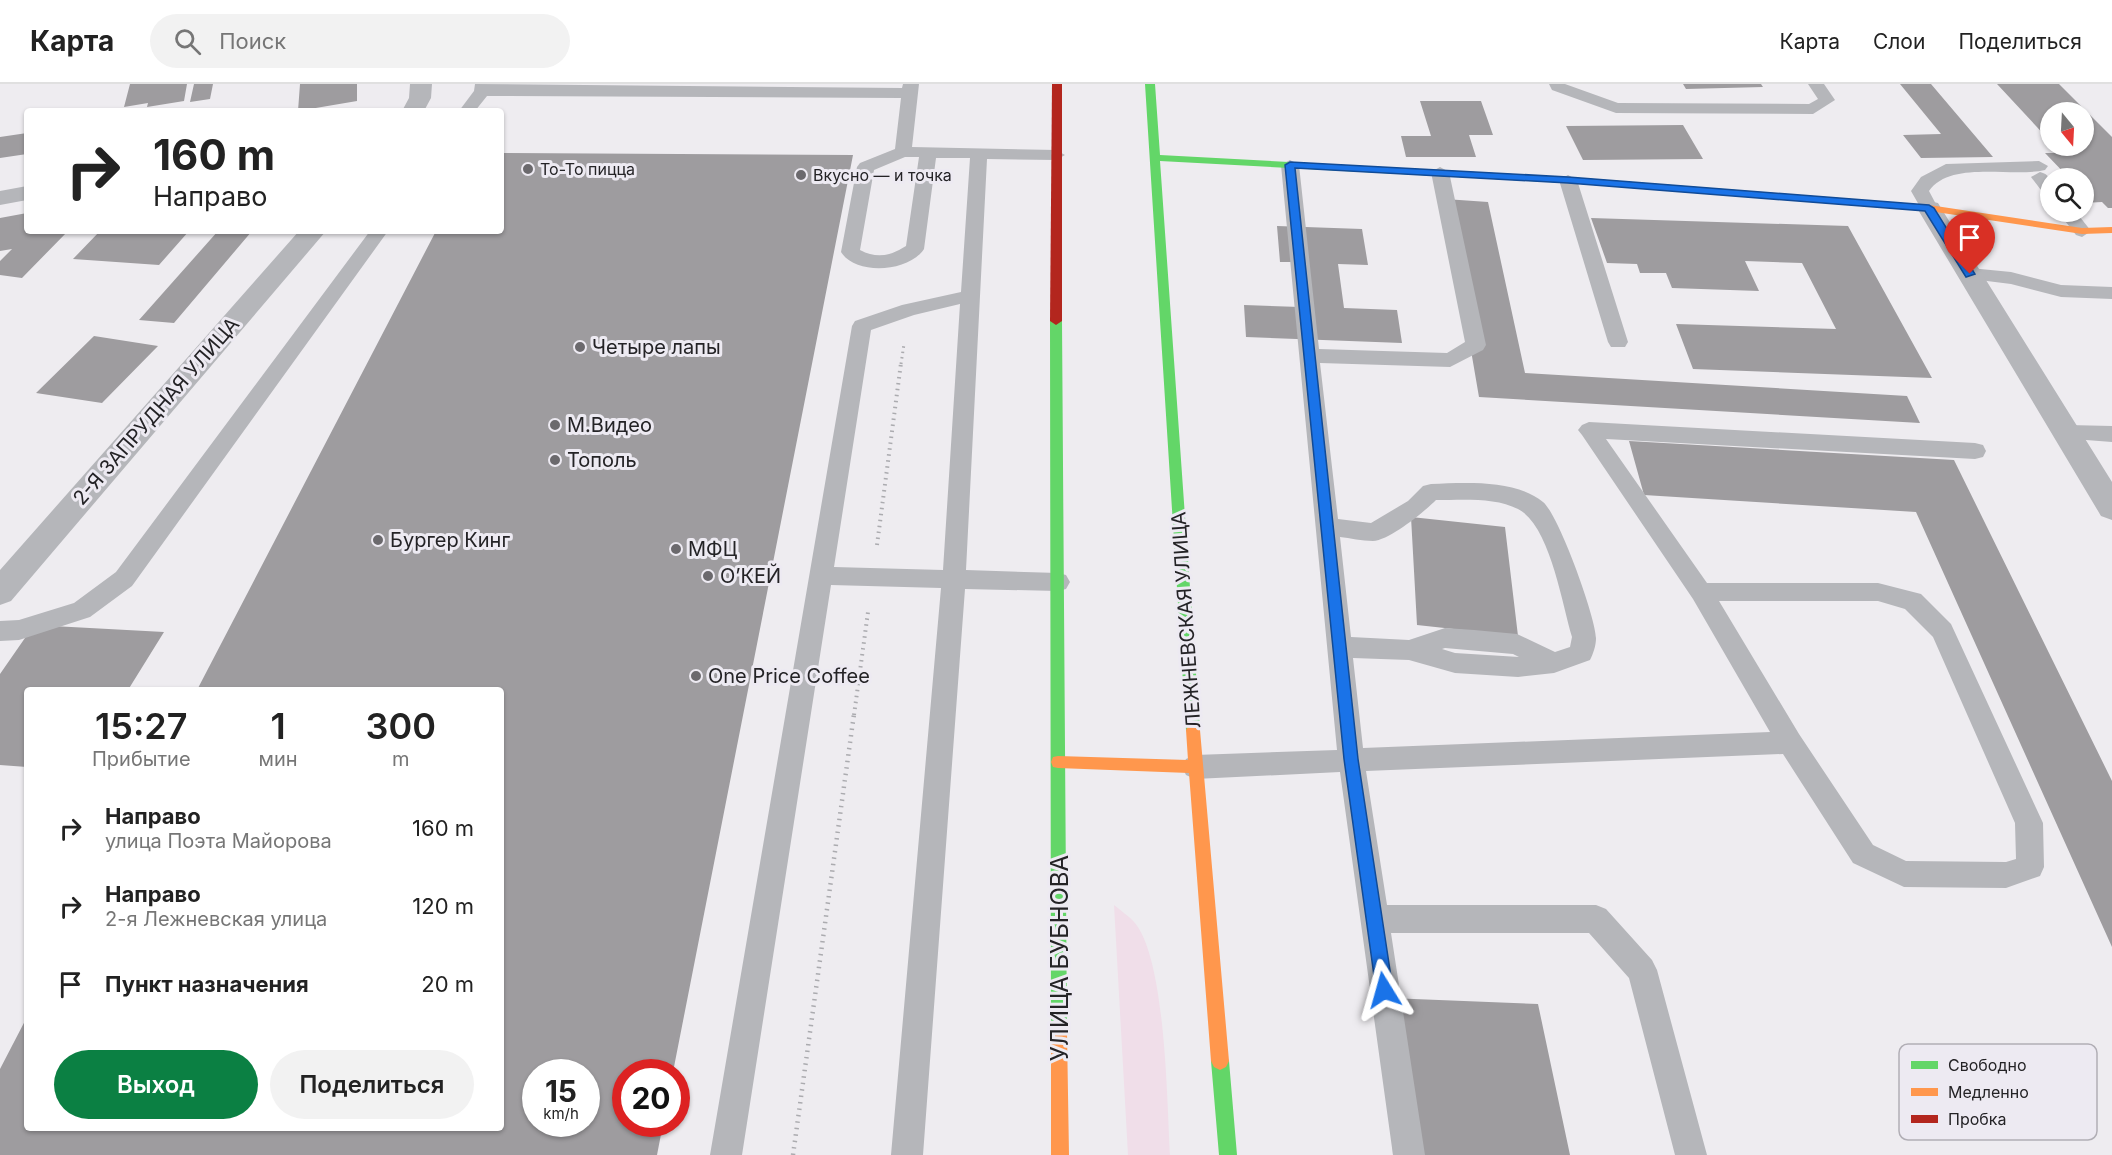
<!DOCTYPE html>
<html lang="ru">
<meta charset="utf-8">
<style>
:root{--surface:#fff;--page:#f2f2f2;--text:#222;--muted:#767676;--line:#e0e0e0;--accent:#0b8043}
body{margin:0;font-family:Inter,sans-serif;background:var(--page);color:var(--text);height:100vh;display:flex;flex-direction:column;font-size:22px;white-space:nowrap}
*{box-sizing:border-box;margin:0}
p{font-size:20px;color:var(--muted)}
.icon{flex:none;width:33px;height:33px;fill:none;stroke:currentColor;stroke-width:2;stroke-linecap:round;stroke-linejoin:round}
.map{position:relative;flex:1;overflow:hidden}
.details{position:absolute;left:24px;top:603px;width:480px;height:444px;display:flex;flex-direction:column;background:var(--surface);border-radius:6px;box-shadow:0 2px 4px #0004}
.details>*{flex:none}
.top-card{position:absolute;left:24px;top:24px;width:480px;height:126px;border-radius:6px;box-shadow:0 2px 4px #0004;background:#fff;color:var(--text);overflow:hidden}
.needle{width:39px;rotate:162deg}
.tools{position:absolute;left:2040px;top:18px;display:grid;gap:12px}
.tools a{display:grid;place-items:center;width:54px;height:54px;border-radius:50%;background:var(--surface);box-shadow:0 2px 4px #0004;font-size:30px}
.speed{position:absolute;left:522px;top:975px;display:flex;gap:12px;font-size:30px;font-weight:700;text-align:center}
.speed>*{display:grid;place-content:center;width:78px;height:78px;border-radius:50%;background:var(--surface);box-shadow:0 2px 4px #0004;line-height:1}
.speed small{font-size:15px;font-weight:400}
.speed .limit{border:9px solid #d22;background:#fff;color:#111}
.pin{position:absolute;display:grid;place-items:center;width:51px;height:51px;color:#fff;margin:-62px -26px;border-radius:50% 50% 50% 0;rotate:-45deg;box-shadow:0 0 6px #0007}
.pin .icon{rotate:45deg}
.me{position:absolute;width:66px;margin:-33px;rotate:352deg;stroke-linejoin:round;filter:drop-shadow(0 0 4px #0008)}
.turn{display:flex;align-items:center;gap:21px;height:126px;padding:0 30px;font-size:27px}
.turn .icon{width:78px;height:78px;stroke-width:2.5}
.turn b{display:block;font-size:42px;line-height:51px}
.eta{display:flex;justify-content:space-evenly;align-items:center;height:102px;text-align:center}
.eta b{font-size:36px;font-weight:600;line-height:42px}
.button{display:flex;gap:12px;margin-top:auto;padding:12px 30px}
.button a{flex:1;height:69px;border-radius:36px;background:var(--accent);color:#fff;font-size:24px;font-weight:600;line-height:69px;text-align:center}
.button a+a{background:var(--page);color:var(--text)}
ul{padding:0;list-style:none}
li{display:flex;align-items:center;gap:18px;height:78px;padding:0 30px}
li div{flex:1}
li b{display:block;font-size:22px}
li em{font-style:normal}
header{display:flex;align-items:center;gap:36px;box-sizing:border-box;height:84px;padding:0 30px;background:var(--surface);border-bottom:2px solid var(--line)}
header strong{font-size:28px}
nav{display:flex;gap:33px;margin-inline-start:auto;font-size:21px}
.search{width:420px;height:54px;background:var(--page);display:flex;align-items:center;gap:15px;box-sizing:border-box;padding:0 21px;border-radius:33px;color:var(--muted);font-size:22px}
.map>svg:first-child{display:block}
</style>
<header>
<strong>Карта</strong>
<div class="search"><svg class="icon" aria-label="search" viewBox="0 0 24 24"><circle cx="10" cy="10" r="6"/><path d="M15 15l6 6"/></svg>Поиск</div>
<nav><a>Карта</a><a>Слои</a><a>Поделиться</a></nav>
</header>
<div class="map">
<svg width="2112" height="1071" viewBox="0 0 2112 1071">
<rect width="100%" height="100%" fill="#eeecf0"/>
<!-- green -->
<path fill="#f0dee9" d="M1114,821C1121,827 1129,832 1135,839C1166,877 1167,1019 1170,1071H1128Z"/>
<!-- building -->
<path fill="#9e9c9f" fill-rule="evenodd" d="M130,0H187L184,17L147,23L148,19L124,23Z
M194,0H213L210,15L190,18Z
M300,0H357V17L298,27Z
M1683,0H1761L1763,3L1686,5Z
M1900,0H1931L1993,73L1921,74L1903,51L1941,50Z
M1997,0H2059L2112,53V124H2108L2102,118L2084,119V94H2069L2045,69H2062L2055,62H2084V28H2050V57Z
M1420,17H1481L1493,51H1469L1476,73H1406L1401,52H1431Z
M1683,41L1703,75L1583,76L1566,42Z
M27,49V70L0,74V53Z
M501,69L853,71L673,988H626V1040H663L657,1071H0V985L27,933V1044H501V606H197L436,147H501ZM536,988H586V1040H536Z
M1445,115L1488,118L1525,289L1907,312L1920,339L1479,313Z
M27,129V147H68L22,194L0,191V177L12,165L0,167V134Z
M1591,134L1848,142L1932,294L1693,285L1676,240L1836,245L1802,179L1745,177L1759,207L1672,204L1666,189H1640L1637,180L1607,179Z
M1277,142L1362,145L1368,181L1338,180L1344,224L1397,226L1402,259L1246,253L1244,221L1300,223L1296,178H1280Z
M100,147H189L159,181L73,175Z
M218,147H252L174,239L139,236Z
M94,252L158,262L102,319L36,309Z
M1629,357L1954,376L2112,697V863L1916,428L1644,411Z
M1411,433L1505,443L1518,552L1417,541Z
M34,541L164,548L128,606H27V683L0,681V590Z
M1389,914L1538,920L1570,1071H1393Z"/>
<g fill="none" stroke-linecap="round" stroke-linejoin="round">
<!-- path-far2 -->
<path stroke="#ababaf" stroke-width="3" stroke-dasharray="1.5 4" stroke-linecap="butt" d="M901,280L904,260"/>
<!-- path-far1 -->
<path stroke="#ababaf" stroke-width="4" stroke-dasharray="1.5 4.5" stroke-linecap="butt" d="M877,461L901,279
M854,631L868,528"/>
<!-- path -->
<path stroke="#ababaf" stroke-width="4.5" stroke-dasharray="1.5 5" stroke-linecap="butt" d="M793,1071L854,630"/>
<!-- lane -->
<path fill="#b5b6ba" fill-rule="evenodd" d="M475,0L902,4L903,0H919L912,63L1056,66L1065,71L1056,76L987,75L966,486L1058,489L1066,491L1070,498L1066,505L1058,507L965,505L923,1071H891L941,504L831,501L742,1071H710L852,242L855,237L902,221L961,208L970,74H936L924,165C909,188 856,192 841,168L857,83L860,79L895,65L901,14L487,12L475,27H459L474,7ZM905,73H919L906,162C890,172 877,175 860,166L874,86ZM960,220L943,486L834,483L871,246L914,231Z
M1549,0H1565L1618,19L1809,20L1818,15L1808,0H1824L1835,16L1813,30L1616,29L1552,6Z
M1290,76L1299,81L1319,265L1447,269L1465,258L1431,88L1440,83L1449,88L1486,261L1483,266L1450,283L1320,279L1338,435L1371,439L1408,417L1423,402L1431,400C1465,399 1515,395 1543,418C1559,431 1596,534 1596,554C1596,562 1593,570 1590,576L1554,589L1518,593L1455,589L1409,576L1353,574L1363,664L1770,648L1693,515L1582,351L1578,346L1582,341L1589,338L1975,359L1983,361L1986,367L1983,373L1975,375L1606,355L1707,499H1878L1921,510L1951,540L2043,739L2044,783L2040,792L2006,804L1904,803L1853,779L1783,670L1366,687L1387,821H1596L1606,825L1652,876L1657,886L1707,1071H1675L1629,894L1589,849H1391L1425,1071H1393L1340,688L1195,695L1186,691L1182,683L1186,675L1195,671L1337,666L1281,81ZM1436,416C1462,416 1495,413 1518,425C1550,441 1562,520 1572,553L1570,563L1555,568L1517,550L1474,546L1445,544L1409,556L1351,553L1340,453C1350,454 1362,457 1373,457C1390,456 1424,428 1436,416ZM1719,517H1878L1905,525L1933,553L2015,739L2016,775L2006,778L1906,777L1873,761L1799,650ZM1445,564L1513,570L1519,573L1455,569L1442,565Z
M2039,77L2048,82L2045,86C2011,94 1951,76 1929,107L1938,124L1929,129L1923,128L1911,107L1921,93L1946,80Z
M2040,88C2053,91 2050,100 2050,111L2044,110L2031,93Z
M1568,91L1577,96L1628,258L1625,263H1611L1608,258L1559,96Z
M2058,128H2076L2091,147L2082,153L2076,151Z
M370,147H388L132,502L90,533L19,556L0,557V537L19,536L74,519L116,488Z
M1970,184L2011,188L2061,201L2112,203V215L2061,213L2011,200L1963,194L1961,190L1963,186Z
M2068,341L2112,342V358L2060,354L2057,349L2060,344Z"/>
<!-- street -->
<path fill="#b5b6ba" fill-rule="evenodd" d="M410,0H432L431,14L424,27H402L409,14Z
M27,102V116L0,121V107Z
M1929,117L1938,119L1941,124L2112,398V436L2101,432L1917,124L1920,119Z
M299,147H326L11,517L0,521V486Z"/>
<!-- fast -->
<path fill="#63d668" fill-rule="evenodd" d="M1145,0H1155L1160,71L1568,93L1737,106L1742,109L1737,112L1568,99L1160,77L1200,646L1198,650L1193,652L1188,650L1186,646Z
M1056,233L1062,237L1067,949L1065,955L1059,957L1053,955L1051,949L1050,237Z
M1220,968L1226,971L1229,977L1237,1071H1219L1211,977L1214,971Z"/>
<!-- slow -->
<path fill="#ff974d" fill-rule="evenodd" d="M1737,106L1929,121L2082,144L2112,143V149L2082,150L1929,127L1733,111V107Z
M1193,640L1198,642L1200,646L1229,977L1226,983L1220,986L1214,983L1211,977L1189,689L1058,684L1053,683L1051,678L1053,673L1058,672L1188,676L1186,646L1188,642Z
M1059,941L1065,943L1067,949L1069,1071H1051V949L1053,943Z"/>
<!-- jam -->
<path fill="#b3261e" fill-rule="evenodd" d="M1052,0H1062V237L1056,241L1050,237Z"/>
</g>
<!-- route -->
<path fill="#1a73e8" stroke="#114b97" stroke-width="1.5" d="M1290,78L1568,93L1929,121L1934,124L1975,190L1966,193L1925,127L1568,99L1295,84L1358,675L1393,906L1390,911L1384,914L1379,911L1376,906L1344,675L1285,81Z"/>
<!-- markers -->
<g fill="#6b696d" stroke="#edeaf2" stroke-width="2">
<circle cx="528" cy="85" r="6"/>
<circle cx="801" cy="91" r="6"/>
<circle cx="580" cy="263" r="6"/>
<circle cx="555" cy="341" r="6"/>
<circle cx="555" cy="376" r="6"/>
<circle cx="378" cy="456" r="6"/>
<circle cx="676" cy="465" r="6"/>
<circle cx="708" cy="492" r="6"/>
<circle cx="696" cy="592" r="6"/>
</g>
<g text-anchor="middle" dominant-baseline="central" stroke-width="6" stroke-linejoin="round" paint-order="stroke">
<!-- far-poi labels -->
<g font-size="16" fill="#242326" stroke="#edeaf2" text-anchor="start">
<text x="540" y="85">То-То пицца</text>
<text x="813" y="91">Вкусно — и точка</text>
</g>
<!-- poi labels -->
<g font-size="20" fill="#242326" stroke="#edeaf2" text-anchor="start">
<text x="592" y="263">Четыре лапы</text>
<text x="567" y="341">М.Видео</text>
<text x="567" y="376">Тополь</text>
<text x="390" y="456">Бургер Кинг</text>
<text x="688" y="465">МФЦ</text>
<text x="720" y="492">О’КЕЙ</text>
<text x="708" y="592">One Price Coffee</text>
</g>
<!-- street labels -->
<g font-size="20" fill="#242326" stroke="#edeaf2">
<text transform="translate(156 327) rotate(-49)">2-Я ЗАПРУДНАЯ УЛИЦА</text>
<text transform="translate(1186 536) rotate(-94)">ЛЕЖНЕВСКАЯ УЛИЦА</text>
</g>
<!-- near-street labels -->
<g font-size="24" fill="#242326" stroke="#edeaf2">
<text transform="translate(1059 874) rotate(-90)">УЛИЦА БУБНОВА</text>
</g>
</g>
<!-- legend -->
<rect x="1899" y="960" width="198" height="96" rx="9" fill="#edeaf2" stroke="#b1aeb5" stroke-width="1.5"/>
<rect x="1911" y="977" width="27" height="8" fill="#63d668"/>
<rect x="1911" y="1004" width="27" height="8" fill="#ff974d"/>
<rect x="1911" y="1031" width="27" height="8" fill="#b3261e"/>
<g font-size="16" fill="#242326">
<text x="1948" y="987">Свободно</text>
<text x="1948" y="1014">Медленно</text>
<text x="1948" y="1041">Пробка</text>
</g>
</svg>
<div class="tools">
<a><svg class="needle" viewBox="-14 -14 28 28"><path d="M0-13l5 13h-10z" fill="#e53935"/><path d="M0 13l5-13h-10z" fill="#767676"/></svg></a>
<a><svg class="icon" aria-label="search" viewBox="0 0 24 24"><circle cx="10" cy="10" r="6"/><path d="M15 15l6 6"/></svg></a>
</div>
<div class="speed"><div>15<small>km/h</small></div><div class="limit">20</div></div>
<div class="pin" style="left:1970px;top:190px;background:#d93025"><svg class="icon" aria-label="arrive" viewBox="0 0 24 24"><path d="M6 21V4h12l-3 4 3 4H6"/></svg></div>
<svg class="me" style="left:1384px;top:906px" viewBox="-20 -20 40 40"><path d="M0-17L14 15 0 8-14 15z" fill="#1a73e8" stroke="#fff" stroke-width="4"/></svg>
<div class="top-card">
<div class="turn"><svg class="icon" aria-label="right" viewBox="0 0 24 24"><path d="M7 20v-9h11M14 6l5 5-5 5"/></svg><div><b>160 m</b>Направо</div></div>
</div>
<section class="details">
<div class="eta">
<div><b>15:27</b><p>Прибытие</p></div>
<div><b>1</b><p>мин</p></div>
<div><b>300</b><p>m</p></div>
</div>
<ul>
<li><svg class="icon" aria-label="right" viewBox="0 0 24 24"><path d="M7 20v-9h11M14 6l5 5-5 5"/></svg><div><b>Направо</b><p>улица Поэта Майорова</p></div><em>160 m</em></li>
<li><svg class="icon" aria-label="right" viewBox="0 0 24 24"><path d="M7 20v-9h11M14 6l5 5-5 5"/></svg><div><b>Направо</b><p>2-я Лежневская улица</p></div><em>120 m</em></li>
<li><svg class="icon" aria-label="arrive" viewBox="0 0 24 24"><path d="M6 21V4h12l-3 4 3 4H6"/></svg><div><b>Пункт назначения</b></div><em>20 m</em></li>
</ul>
<div class="button"><a>Выход</a><a>Поделиться</a></div>
</section>
</div>
